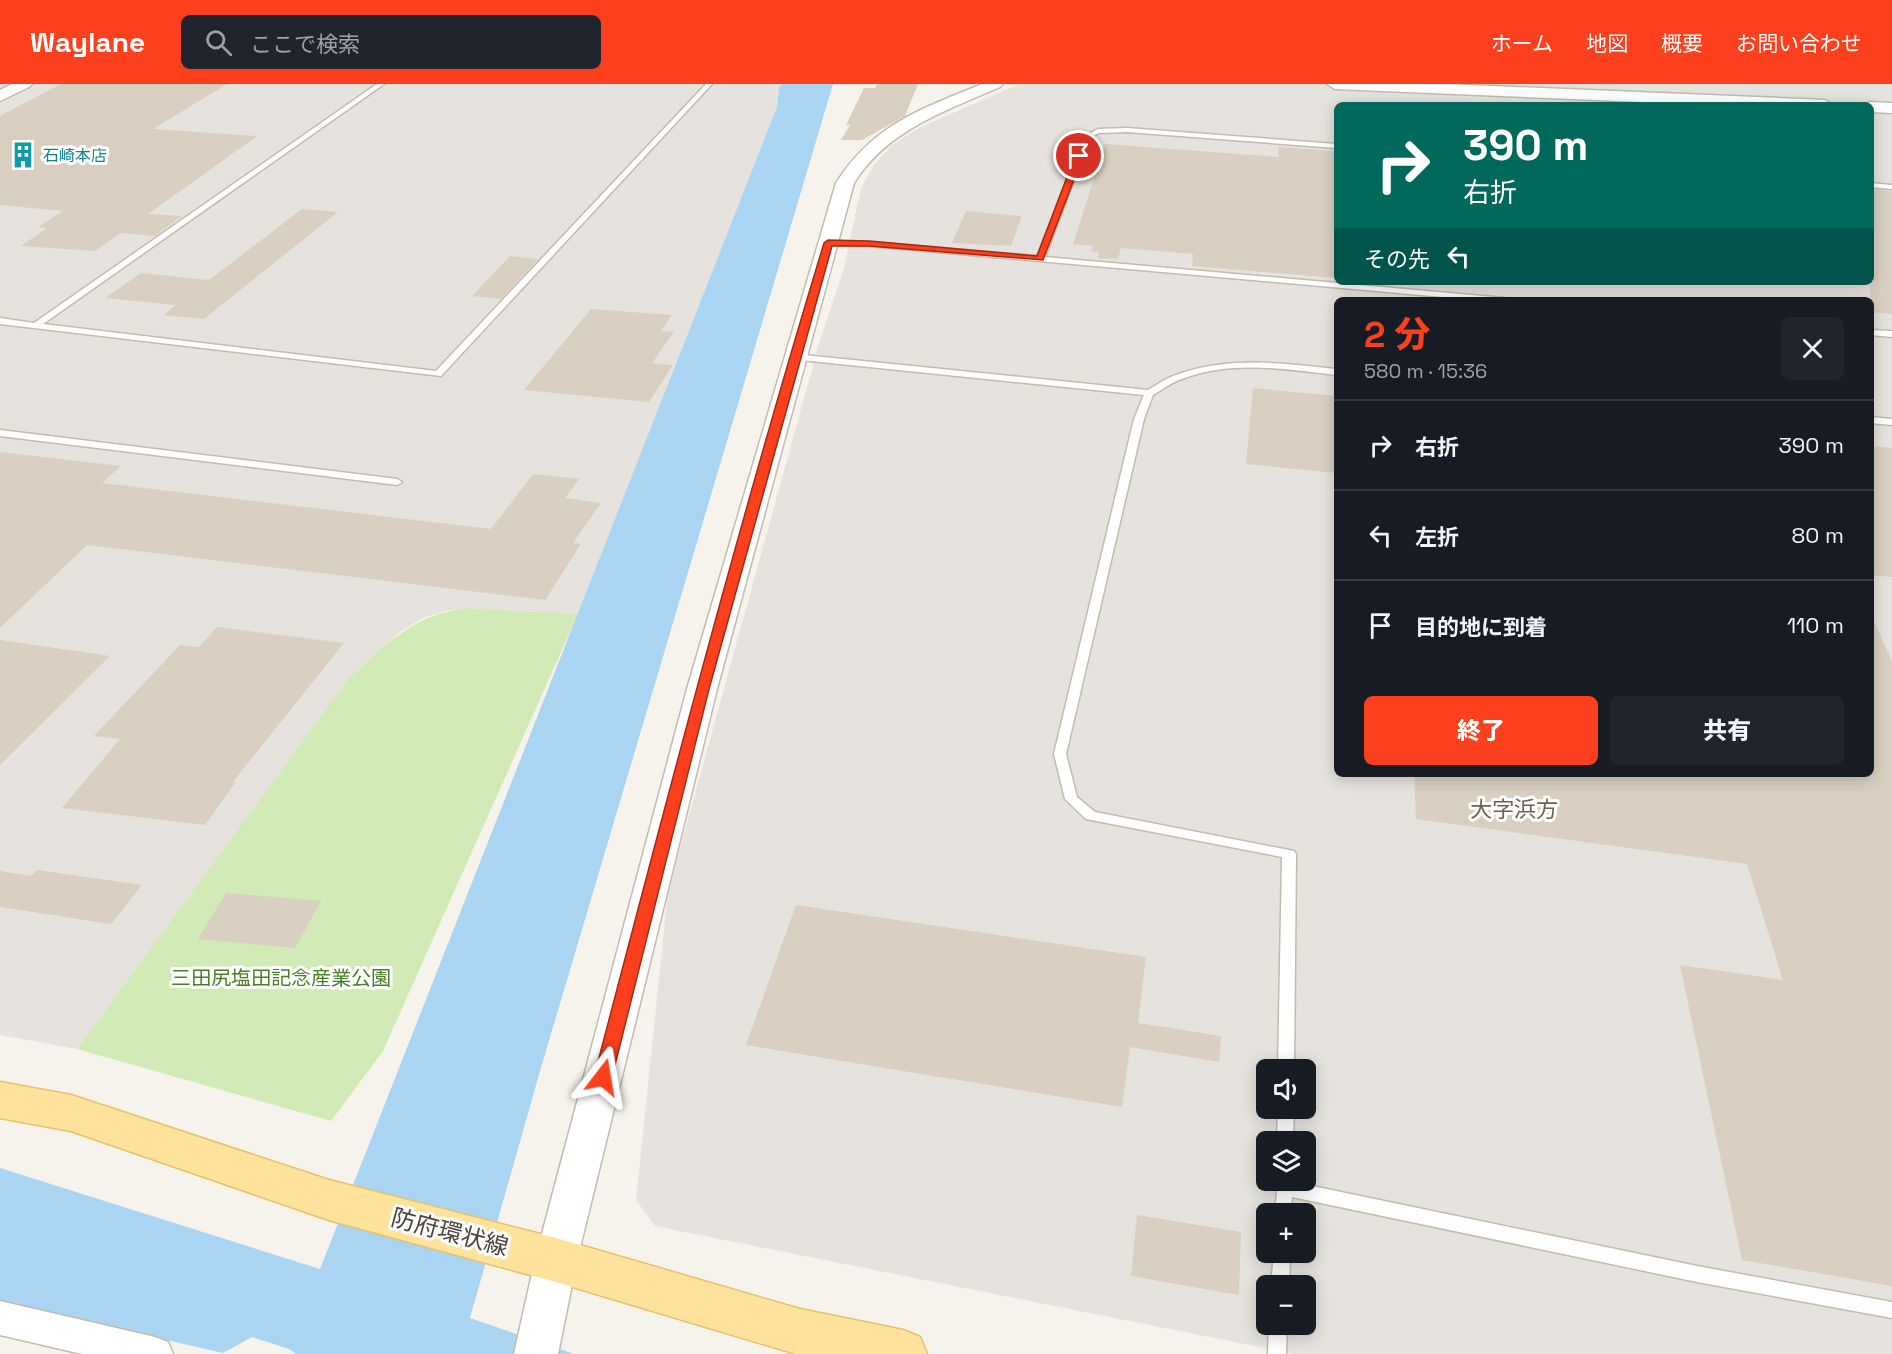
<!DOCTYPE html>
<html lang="ja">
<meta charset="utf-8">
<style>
:root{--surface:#171b24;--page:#20242c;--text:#f1f3f6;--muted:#9ea1a6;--line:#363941;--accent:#fc3f1d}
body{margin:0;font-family:"Space Grotesk","Noto Sans JP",sans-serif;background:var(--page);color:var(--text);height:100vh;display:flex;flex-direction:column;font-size:22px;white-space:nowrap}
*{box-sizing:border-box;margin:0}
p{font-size:20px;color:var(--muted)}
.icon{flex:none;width:33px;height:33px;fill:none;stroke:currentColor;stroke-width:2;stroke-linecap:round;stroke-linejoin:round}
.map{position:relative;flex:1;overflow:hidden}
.panel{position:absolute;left:1334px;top:213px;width:540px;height:480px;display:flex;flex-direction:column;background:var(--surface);border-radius:9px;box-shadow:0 3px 15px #0003}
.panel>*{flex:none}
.banner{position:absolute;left:1334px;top:18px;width:540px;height:183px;border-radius:9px;box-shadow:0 3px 15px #0003;background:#00695c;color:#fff;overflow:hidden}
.tools{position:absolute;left:1256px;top:975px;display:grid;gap:12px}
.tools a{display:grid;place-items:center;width:60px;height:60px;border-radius:9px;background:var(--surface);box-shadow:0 3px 15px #0003;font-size:30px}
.pin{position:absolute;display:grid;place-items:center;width:51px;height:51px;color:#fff;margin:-26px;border:3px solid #fff;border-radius:50%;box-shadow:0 2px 6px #0007}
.me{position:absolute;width:66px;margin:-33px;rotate:14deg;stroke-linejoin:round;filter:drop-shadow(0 0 4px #0008)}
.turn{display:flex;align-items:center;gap:21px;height:126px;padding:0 30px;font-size:27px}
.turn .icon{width:78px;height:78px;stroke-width:2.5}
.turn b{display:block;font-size:42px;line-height:51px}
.then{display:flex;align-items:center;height:57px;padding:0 30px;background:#0003;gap:12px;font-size:22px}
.round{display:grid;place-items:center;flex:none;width:63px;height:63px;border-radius:9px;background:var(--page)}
.head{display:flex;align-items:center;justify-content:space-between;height:102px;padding:0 30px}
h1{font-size:36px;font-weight:800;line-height:45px;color:var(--accent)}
.action{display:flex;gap:12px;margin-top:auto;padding:12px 30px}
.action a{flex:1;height:69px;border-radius:9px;background:var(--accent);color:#fff;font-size:24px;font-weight:800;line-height:69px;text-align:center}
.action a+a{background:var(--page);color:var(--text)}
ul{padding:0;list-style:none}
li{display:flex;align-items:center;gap:18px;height:90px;padding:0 30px;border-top:2px solid var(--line)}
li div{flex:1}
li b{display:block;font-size:22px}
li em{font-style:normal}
header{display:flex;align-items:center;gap:36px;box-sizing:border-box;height:84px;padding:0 30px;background:var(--accent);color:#fff}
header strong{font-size:28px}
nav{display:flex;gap:33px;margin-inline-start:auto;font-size:21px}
.search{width:420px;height:54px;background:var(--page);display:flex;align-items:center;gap:15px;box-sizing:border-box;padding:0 21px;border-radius:9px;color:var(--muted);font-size:22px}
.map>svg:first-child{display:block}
</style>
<header>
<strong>Waylane</strong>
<div class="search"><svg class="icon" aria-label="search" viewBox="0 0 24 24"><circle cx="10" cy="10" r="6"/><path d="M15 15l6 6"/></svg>ここで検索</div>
<nav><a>ホーム</a><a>地図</a><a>概要</a><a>お問い合わせ</a></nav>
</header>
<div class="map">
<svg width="1892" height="1270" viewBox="0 0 1892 1270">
<rect width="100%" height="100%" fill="#f6f3ec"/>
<!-- industrial -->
<path fill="#e6e2dd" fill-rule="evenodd" d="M0,0H782L779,3L777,23L578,530L468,524L449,526L425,533L401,547L348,595L77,965L0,951Z
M1019,0H1892V1270H1294L655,1142L636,1116L668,808L819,260L844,184L861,104L874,81L892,61L921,43ZM1336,21H1870V198H1336ZM1336,216H1870V690H1336ZM1266,986H1305V1024H1266ZM1266,1058H1305V1096H1266ZM1266,1130H1305V1168H1266ZM1266,1202H1305V1240H1266Z"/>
<!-- green -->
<path fill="#d2eab5" d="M468,524L578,530L383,967L331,1037L77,965L348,595C387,560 413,530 468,524Z"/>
<!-- water -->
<path fill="#a9d4f2" d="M782,0H833L540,987L470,1234L574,1270H296L289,1265L252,1253L223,1269L0,1218V1084L320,1185L777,23L779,3Z"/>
<!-- building -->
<path fill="#d8cfc1" d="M61,0H227L153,45L257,52L148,130L182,132L155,152L121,149L95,167L21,162L47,144L38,143L63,127L0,121V32Z
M877,0H918L905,32L862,56H841L850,41H846L864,4H875Z
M1105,60L1278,73L1279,63L1336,67V194L1192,182L1193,170L1121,164L1118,175L1098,174L1099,168L1091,167L1093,162L1073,160Z
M1870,105L1891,107L1892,109V230L1870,228Z
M302,125L338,128L204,235L164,231L176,221L105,214L141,189L209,196Z
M966,127L1022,132L1011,162L952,159Z
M510,172L538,175L501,215L472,212Z
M591,225L672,231L661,247L674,248L652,279L673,281L649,318L524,306Z
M1253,304L1336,312V389L1246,380Z
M1870,362L1892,364V493L1870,491Z
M0,368L121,382L102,399L491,445L533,390L579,395L565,414L601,419L573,459L581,460L545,516L87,461L0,544Z
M1870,528L1892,578V1202L1742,1176L1680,881L1783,896L1747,780L1416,735L1414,690H1870Z
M217,543L344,559L232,699H235L205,741L62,724L120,655L94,652L180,561L199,563Z
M0,556L110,572L0,681Z
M37,786L142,801L111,840L0,823V787L31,792Z
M226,809L321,817L295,864L198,855Z
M796,821L1146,873L1138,939L1221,952L1219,978L1130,963L1122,1023L746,961Z
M1137,1131L1241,1148L1239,1211L1131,1192Z"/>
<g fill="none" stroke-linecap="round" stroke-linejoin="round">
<!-- service casing -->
<g stroke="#c2bbae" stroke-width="3">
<path id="service" d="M377,0H384L43,240L436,287L706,0H712L441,292L0,240V234L34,239Z
M1127,44L1336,60V64L1127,48L1099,49L1090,54L1045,173L1505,214L1509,216H1477L869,162L828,161L824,159L828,157L869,158L1037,172L1085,52L1098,45Z
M1870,99L1892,101V105L1870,103Z
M1870,246L1892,247V253L1870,251Z
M794,270L1148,306C1157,301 1166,294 1176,291C1228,272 1283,279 1336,285V291C1285,285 1231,276 1182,295C1172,298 1163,305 1153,311L1144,335L1066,670L1077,713L1095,728L1294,767L1296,770L1294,986H1278L1282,773L1086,735L1065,715L1054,670L1134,335L1144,311L791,275L790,273Z
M1870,333L1892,335V341L1870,339Z
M0,346L397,395L402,398L397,401L0,352Z
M1278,1024H1294L1293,1058H1277Z
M1278,1096H1292L1293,1098L1697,1182L1892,1218V1234L1697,1198L1292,1113L1291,1130H1275Z
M1274,1168H1290L1289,1202H1271Z
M1269,1240H1287L1286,1270H1268Z"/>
</g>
<!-- minor casing -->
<g stroke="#c2bbae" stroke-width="3">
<path id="minor" d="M0,1217L155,1253L168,1258L173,1270H82L0,1251Z"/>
</g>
<!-- tertiary casing -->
<g stroke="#c2bbae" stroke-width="3">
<path id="tertiary" d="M12,0H32L29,3L0,17V6Z
M982,0H1003L1000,3C945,27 887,46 854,99L717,605L577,1176L558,1270H514L535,1176L687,605L836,99C874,40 919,26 982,0Z
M1327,0H1444L1825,16L1833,21H1714L1335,5Z
M1870,18L1892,19V29L1870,28V21H1863Z"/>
</g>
<!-- primary casing -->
<g stroke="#e6c16a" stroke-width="3">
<path id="primary" d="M0,998L71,1011L329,1096L556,1154L800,1225L903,1246L920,1253L927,1270H796L556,1198L329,1136L71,1047L0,1034Z"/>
</g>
<!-- service -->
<use href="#service" fill="#fff" fill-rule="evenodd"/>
<!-- minor -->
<use href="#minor" fill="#fff" fill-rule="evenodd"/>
<!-- tertiary -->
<use href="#tertiary" fill="#fff" fill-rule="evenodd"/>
<!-- primary -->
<use href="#primary" fill="#ffe39c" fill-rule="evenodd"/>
</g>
<!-- route -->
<path fill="#fc3f1d" stroke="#a42913" stroke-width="1.5" d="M1079,70L1083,72L1043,176L869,162H832L709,605L612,993L609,998L603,1001L597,998L594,993C667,714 740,435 824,159L828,156L869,157L1037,172L1075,72Z"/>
<!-- icons -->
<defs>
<g id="building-bare" transform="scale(2.07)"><path d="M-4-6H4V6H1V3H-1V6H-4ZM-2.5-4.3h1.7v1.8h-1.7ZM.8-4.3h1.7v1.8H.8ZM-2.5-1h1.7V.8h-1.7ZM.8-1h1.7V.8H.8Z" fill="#0f9aa8" stroke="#fff" stroke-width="2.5" paint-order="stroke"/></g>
</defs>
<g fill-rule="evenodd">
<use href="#building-bare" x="23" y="71"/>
</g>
<g text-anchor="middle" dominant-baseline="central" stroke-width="6" stroke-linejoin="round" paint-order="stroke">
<!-- far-culture labels -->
<g font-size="16" fill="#0d838f" stroke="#fff" text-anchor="start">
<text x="43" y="71">石崎本店</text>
</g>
<!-- park labels -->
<g font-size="20" fill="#4a7f2a" stroke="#fff">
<text x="281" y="894">三田尻塩田記念産業公園</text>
</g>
<!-- quarter labels -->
<g font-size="22" fill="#6e6250" stroke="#fff">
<text x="1514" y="725">大字浜方</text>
</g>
<!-- near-street labels -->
<g font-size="24" fill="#4b4439" stroke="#fff">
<text transform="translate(450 1148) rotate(15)">防府環状線</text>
</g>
</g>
</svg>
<div class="tools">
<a><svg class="icon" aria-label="sound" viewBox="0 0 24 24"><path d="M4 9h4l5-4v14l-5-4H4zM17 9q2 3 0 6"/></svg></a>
<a><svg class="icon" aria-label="layers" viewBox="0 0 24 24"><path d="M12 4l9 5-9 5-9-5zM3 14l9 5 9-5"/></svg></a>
<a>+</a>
<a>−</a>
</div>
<div class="pin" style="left:1079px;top:72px;background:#d93025"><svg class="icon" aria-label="arrive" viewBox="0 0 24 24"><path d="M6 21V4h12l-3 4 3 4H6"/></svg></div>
<svg class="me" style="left:603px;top:993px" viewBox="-20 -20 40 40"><path d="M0-17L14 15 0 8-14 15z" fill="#fc3f1d" stroke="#fff" stroke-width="4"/></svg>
<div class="banner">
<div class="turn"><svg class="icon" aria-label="right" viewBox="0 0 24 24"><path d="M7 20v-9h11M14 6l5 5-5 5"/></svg><div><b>390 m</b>右折</div></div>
<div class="then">その先<svg class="icon" aria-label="left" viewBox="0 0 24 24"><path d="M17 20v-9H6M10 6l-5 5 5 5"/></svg></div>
</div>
<section class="panel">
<div class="head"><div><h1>2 分</h1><p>580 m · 15:36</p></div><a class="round"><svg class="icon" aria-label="close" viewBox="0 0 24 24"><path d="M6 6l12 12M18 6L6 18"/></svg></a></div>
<ul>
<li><svg class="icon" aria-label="right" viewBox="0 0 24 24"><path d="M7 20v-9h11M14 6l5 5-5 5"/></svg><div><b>右折</b></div><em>390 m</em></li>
<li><svg class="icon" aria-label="left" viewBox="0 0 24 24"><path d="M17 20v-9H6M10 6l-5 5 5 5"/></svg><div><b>左折</b></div><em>80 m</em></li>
<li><svg class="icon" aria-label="arrive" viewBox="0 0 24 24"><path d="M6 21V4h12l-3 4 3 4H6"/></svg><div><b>目的地に到着</b></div><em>110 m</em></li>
</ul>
<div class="action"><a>終了</a><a>共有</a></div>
</section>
</div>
